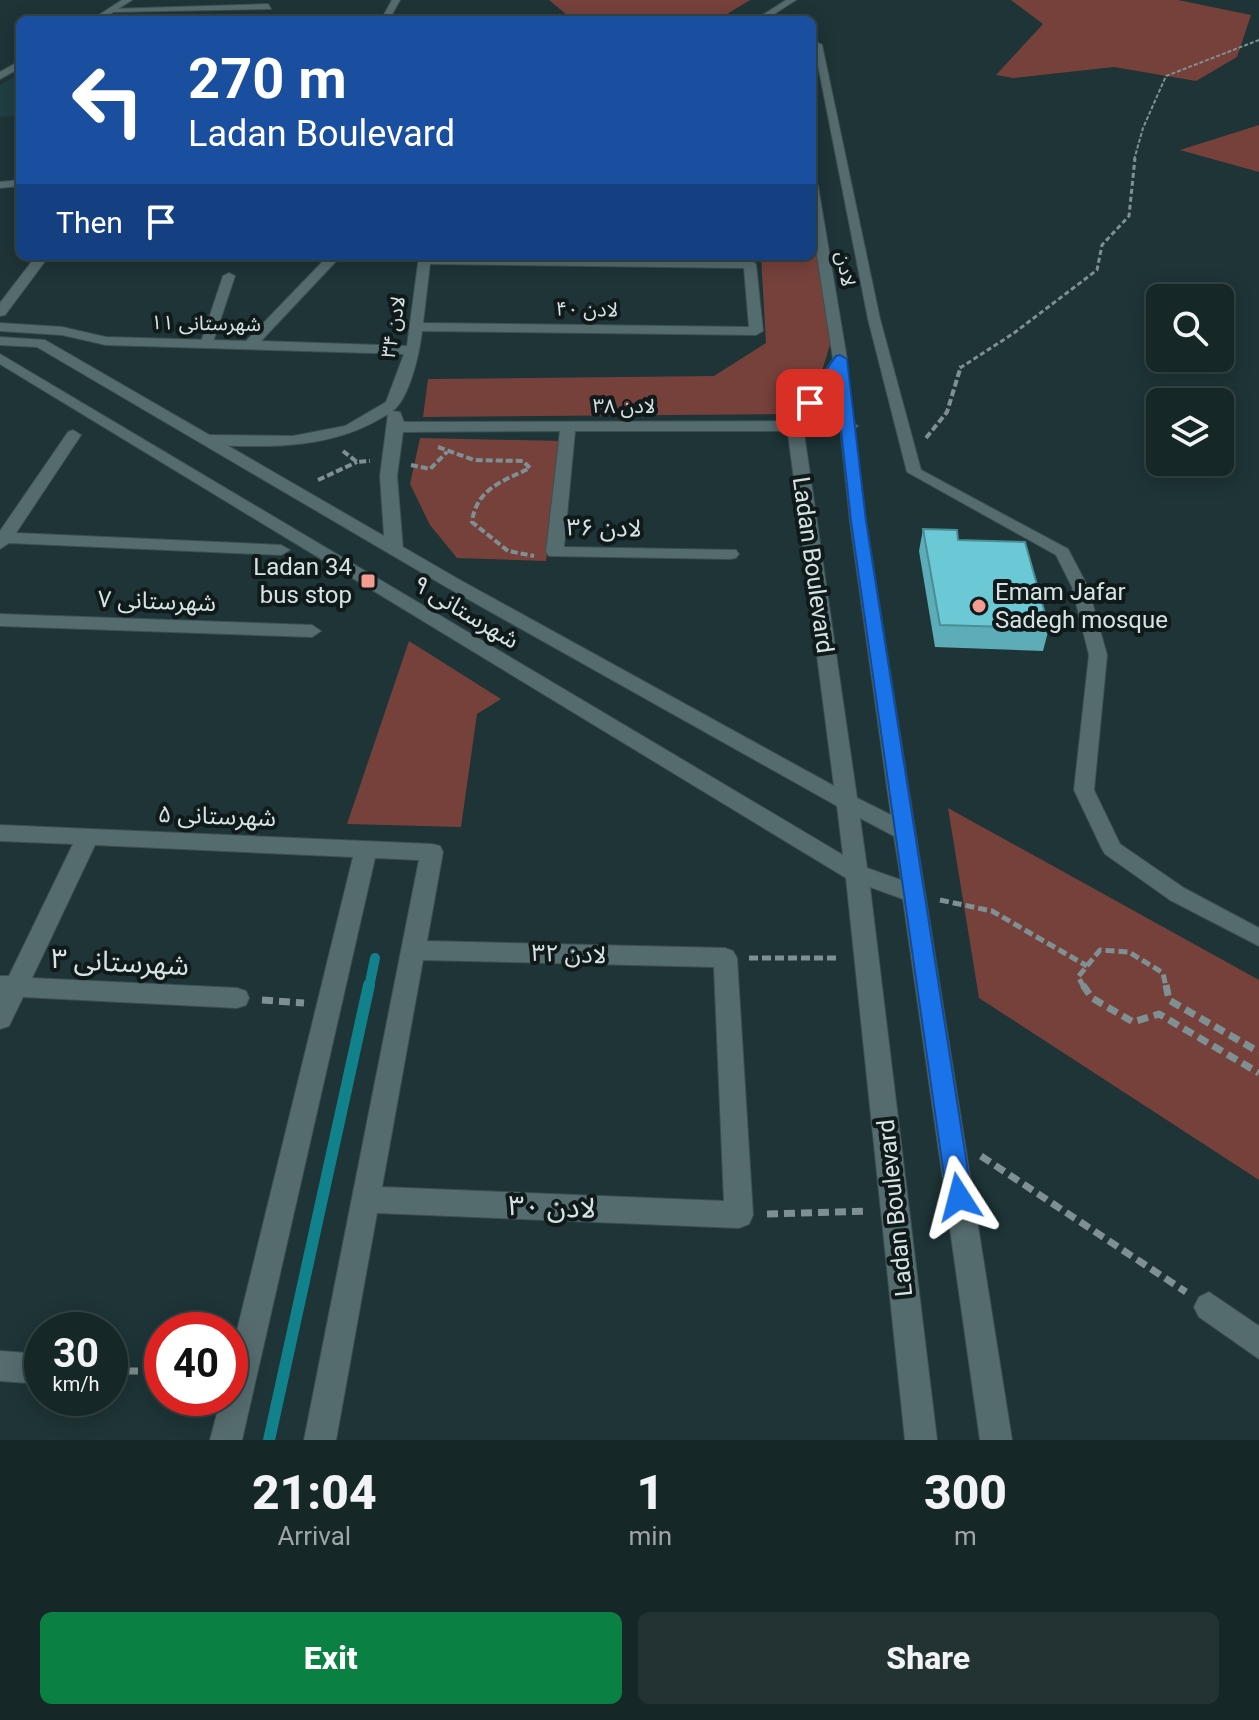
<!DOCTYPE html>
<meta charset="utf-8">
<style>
:root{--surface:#162728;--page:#233334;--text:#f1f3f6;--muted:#9ea5a8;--line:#354445;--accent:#0b8043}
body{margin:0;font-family:Roboto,"Noto Sans Arabic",sans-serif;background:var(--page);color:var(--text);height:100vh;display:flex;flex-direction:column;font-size:30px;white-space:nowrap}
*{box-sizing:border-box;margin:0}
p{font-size:26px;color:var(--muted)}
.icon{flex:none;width:44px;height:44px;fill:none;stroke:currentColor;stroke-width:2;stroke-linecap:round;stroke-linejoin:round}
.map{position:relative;height:1440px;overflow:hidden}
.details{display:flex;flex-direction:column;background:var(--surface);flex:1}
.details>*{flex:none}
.guide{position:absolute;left:16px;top:16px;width:800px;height:244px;border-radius:12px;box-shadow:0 4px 20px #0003,0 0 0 2px var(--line);background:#1a4fa0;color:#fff;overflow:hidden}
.fabs{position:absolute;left:1146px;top:284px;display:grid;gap:16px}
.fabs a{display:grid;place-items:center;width:88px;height:88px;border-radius:12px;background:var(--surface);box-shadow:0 4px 20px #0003,0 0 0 2px var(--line);font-size:40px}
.speed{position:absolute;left:24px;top:1312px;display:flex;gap:16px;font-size:40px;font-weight:700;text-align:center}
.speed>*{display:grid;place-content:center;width:104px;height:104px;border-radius:50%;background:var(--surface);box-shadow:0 4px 20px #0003,0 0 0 2px var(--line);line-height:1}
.speed small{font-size:20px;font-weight:400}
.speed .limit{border:12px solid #d22;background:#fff;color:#111}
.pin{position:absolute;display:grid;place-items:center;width:68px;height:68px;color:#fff;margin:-34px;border-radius:16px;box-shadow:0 4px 12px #0006}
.me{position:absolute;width:88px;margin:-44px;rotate:351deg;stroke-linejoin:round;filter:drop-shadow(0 0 6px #0008)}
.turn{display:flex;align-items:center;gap:28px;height:168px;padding:0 40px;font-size:36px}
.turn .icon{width:104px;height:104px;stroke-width:2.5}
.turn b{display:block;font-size:56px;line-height:68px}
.then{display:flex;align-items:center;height:76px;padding:0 40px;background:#0003;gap:16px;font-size:30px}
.eta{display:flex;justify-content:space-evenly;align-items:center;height:136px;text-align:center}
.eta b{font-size:48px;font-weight:800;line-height:56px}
.action{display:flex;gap:16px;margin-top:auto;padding:16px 40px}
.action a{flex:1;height:92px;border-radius:12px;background:var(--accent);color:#fff;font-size:32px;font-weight:800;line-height:92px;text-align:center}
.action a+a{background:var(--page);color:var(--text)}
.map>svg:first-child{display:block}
</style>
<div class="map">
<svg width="1259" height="1440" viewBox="0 0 1259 1440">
<rect width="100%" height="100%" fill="#1e3436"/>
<!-- built -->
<path fill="#203f43" d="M20,73V115L0,117V85Z"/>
<!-- green -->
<path fill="#76413b" d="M549,0H750L717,20H573Z
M1011,0H1178L1251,15L1237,57L1196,81L1114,67L1013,78L996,75L1043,24Z
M1259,125V172L1180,150Z
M812,216L832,338L819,381L787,414L423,417L428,379L714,376L766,343L761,256H812Z
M420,438L563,441L546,561L457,558L430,525L410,484Z
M409,641L501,699L477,714L461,827L347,824Z
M948,808L1259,980V1180L979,998Z"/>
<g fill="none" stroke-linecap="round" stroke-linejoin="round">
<!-- stream-far1 -->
<path stroke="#11818c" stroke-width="10" d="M369,987L375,958"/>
<!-- stream -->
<path stroke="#11818c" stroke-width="12" d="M269,1440L369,985"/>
<!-- service casing -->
<g stroke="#3c4f51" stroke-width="2">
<path id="service" d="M818,43L822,45L880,319L921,470L1068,549L1088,587L1107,655L1094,790L1120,844L1184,888L1259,928V946L1170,900L1105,854L1102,849L1074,790L1089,655L1072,587L1056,555L907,472L868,319L814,45Z
M229,273L235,276L213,342L203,345L201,342L223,276Z"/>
</g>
<!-- minor casing -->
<g stroke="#3c4f51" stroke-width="2">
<path id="minor" d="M392,0H400L389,20H381Z
M786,0H796L765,20H755Z
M268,4L271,9L114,12L110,9Z
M20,180V186L0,188V182Z
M812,183L818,186L847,359L840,363L833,359L812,223Z
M36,256H49L5,315L0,316V303Z
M328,256H341L261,341L407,346L419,256L750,260L756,264L763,331L756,335L422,331C420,351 409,401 392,411L400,412L404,422L850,421L858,426L850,431H575L564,547L736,550L739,554L736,558L730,559L549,556L546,552L560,431L403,432L397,476L403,549L394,554L385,549L380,476L388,414C332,450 272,447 207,445L199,440L207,435L293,436L345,426L386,402L404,354L106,345L62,335L0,331V323L62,327L106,337L246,341ZM430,264L744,268L749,327L423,323Z
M73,430L81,435L16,533L281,545L290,550L281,555L9,543L0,549V531L68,432Z
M0,614L312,625L321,631L312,637L0,626Z
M0,825L432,844L440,846L443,852L427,941L725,948L733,951L737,958L753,1215L749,1224L739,1228L377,1213L336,1440H304L419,860L375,858L242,1440H210L221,1398H230V1359L353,857L95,845L32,978L237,988L246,991L249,998L246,1005L237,1008L23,997L9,1026L0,1029V976H9L73,844L0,841ZM423,960L714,967L724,1201L382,1187Z
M1209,1292L1259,1326V1359L1199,1317L1194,1307L1199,1297Z
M0,1351L42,1354V1384L0,1381Z"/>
</g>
<!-- tertiary casing -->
<g stroke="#3c4f51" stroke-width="2">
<path id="tertiary" d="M122,0H132L101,20H91Z
M20,61V68L0,79V72Z
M0,337L45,340L460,580L834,786L787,426L835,356H845L866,521L1012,1440H980L903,899L870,887L937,1440H905L846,878L0,364V354L843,855L837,806L448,588L37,347L0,345ZM835,378L850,521L891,815L857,798L803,426ZM860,818L894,836L901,880L867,868Z"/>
</g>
<!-- path-far4 -->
<path stroke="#7f9092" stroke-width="2" stroke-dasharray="4 2" stroke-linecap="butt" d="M1134,160L1143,128L1166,76L1259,40"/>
<!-- path-far3 -->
<path stroke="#7f9092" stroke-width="3" stroke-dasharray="5 3" stroke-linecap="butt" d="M381,256L406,259
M960,368L1014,333L1097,270L1102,245L1129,216L1135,158"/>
<!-- path-far2 -->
<path stroke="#7f9092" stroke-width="4" stroke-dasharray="7 3" stroke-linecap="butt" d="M926,438L947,412L961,366
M438,447L474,460L523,461L530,468C503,481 476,489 472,522L508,551L534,556
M343,451L357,462L370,461
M411,465L430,469L447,452
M318,480L357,462"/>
<!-- path-far1 -->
<path stroke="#7f9092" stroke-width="5" stroke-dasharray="9 4" stroke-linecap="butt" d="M940,900L992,911L1087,966
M749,958H839
M1084,987L1078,977L1100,950L1129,952L1163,973L1166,987"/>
<!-- path -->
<path stroke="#7f9092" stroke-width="7" stroke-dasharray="11 6" stroke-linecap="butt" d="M1083,985L1092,998L1133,1022L1159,1014L1259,1073
M1166,985L1169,1000L1259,1052
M262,1000L304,1003
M981,1156L1186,1292
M767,1214L869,1211
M110,1371H162"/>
<!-- service -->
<use href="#service" fill="#556c6f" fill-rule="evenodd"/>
<!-- minor -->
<use href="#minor" fill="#556c6f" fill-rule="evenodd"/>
<!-- tertiary -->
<use href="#tertiary" fill="#556c6f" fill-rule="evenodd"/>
</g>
<!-- wall -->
<path fill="#5cadb7" d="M923,529L958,540L1049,628L1043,651L935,647L919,551Z"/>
<!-- building -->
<path fill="#6bc9d5" stroke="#4b8d95" stroke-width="2" d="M923,529L957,530L958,540L1025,542L1049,628L940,625Z"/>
<!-- route -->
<path fill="#1a73e8" stroke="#114b97" stroke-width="2" d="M840,355L847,359L866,521L972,1197L968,1205L959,1209L951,1205L947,1197L851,521L835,375L815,406L803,403L836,356Z"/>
<!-- markers -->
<g fill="#f59c91" stroke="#101a1b" stroke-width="3">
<rect x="360" y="573" width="16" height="16" rx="4"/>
<circle cx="979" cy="606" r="8"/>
</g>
<g text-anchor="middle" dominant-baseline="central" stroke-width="8" stroke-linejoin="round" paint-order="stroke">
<!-- far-street labels -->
<g font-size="20" fill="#d6e2e4" stroke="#101a1b">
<text transform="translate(846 269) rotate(81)">لادن</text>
<text transform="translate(587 309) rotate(1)">لادن ۴۰</text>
<text transform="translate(206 323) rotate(1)">شهرستانی ۱۱</text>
<text transform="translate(393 327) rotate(-80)">لادن ۳۴</text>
<text x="624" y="406">لادن ۳۸</text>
</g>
<!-- street labels -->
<g font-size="24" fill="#d6e2e4" stroke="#101a1b">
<text transform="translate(604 528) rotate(1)">لادن ۳۶</text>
<text transform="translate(813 565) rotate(82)">Ladan Boulevard</text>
<text transform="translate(157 601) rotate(2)">شهرستانی ۷</text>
<text transform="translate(466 612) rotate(31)">شهرستانی ۹</text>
<text transform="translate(217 816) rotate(2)">شهرستانی ۵</text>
<text transform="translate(569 954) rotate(2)">لادن ۳۲</text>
<text transform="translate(895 1208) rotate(-96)">Ladan Boulevard</text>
</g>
<!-- poi labels -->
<g font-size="24" fill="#d6e2e4" stroke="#101a1b" text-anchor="end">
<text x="352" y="567">Ladan 34<tspan x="352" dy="28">bus stop</tspan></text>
<text x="995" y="592" text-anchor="start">Emam Jafar<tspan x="995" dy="28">Sadegh mosque</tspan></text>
</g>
<!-- near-street labels -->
<g font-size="28" fill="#d6e2e4" stroke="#101a1b">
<text transform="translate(120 962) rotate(3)">شهرستانی ۳</text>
<text transform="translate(552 1207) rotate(2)">لادن ۳۰</text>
</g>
</g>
</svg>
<div class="fabs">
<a><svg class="icon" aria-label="search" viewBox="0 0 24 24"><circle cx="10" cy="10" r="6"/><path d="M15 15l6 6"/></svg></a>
<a><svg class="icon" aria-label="layers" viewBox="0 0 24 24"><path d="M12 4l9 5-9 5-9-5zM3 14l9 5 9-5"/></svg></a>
</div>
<div class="speed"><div>30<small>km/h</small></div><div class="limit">40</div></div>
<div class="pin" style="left:810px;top:403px;background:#d93025"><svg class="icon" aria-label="arrive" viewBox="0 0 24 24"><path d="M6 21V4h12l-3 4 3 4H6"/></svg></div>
<svg class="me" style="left:959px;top:1197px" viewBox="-20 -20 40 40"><path d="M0-17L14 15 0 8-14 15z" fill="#1a73e8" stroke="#fff" stroke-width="4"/></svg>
<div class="guide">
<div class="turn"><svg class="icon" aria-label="left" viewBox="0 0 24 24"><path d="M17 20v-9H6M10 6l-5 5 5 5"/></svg><div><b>270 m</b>Ladan Boulevard</div></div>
<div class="then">Then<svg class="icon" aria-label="arrive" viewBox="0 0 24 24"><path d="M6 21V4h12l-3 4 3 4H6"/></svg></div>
</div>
</div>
<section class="details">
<div class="eta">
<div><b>21:04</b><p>Arrival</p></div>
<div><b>1</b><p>min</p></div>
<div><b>300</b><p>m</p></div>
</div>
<div class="action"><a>Exit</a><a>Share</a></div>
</section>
